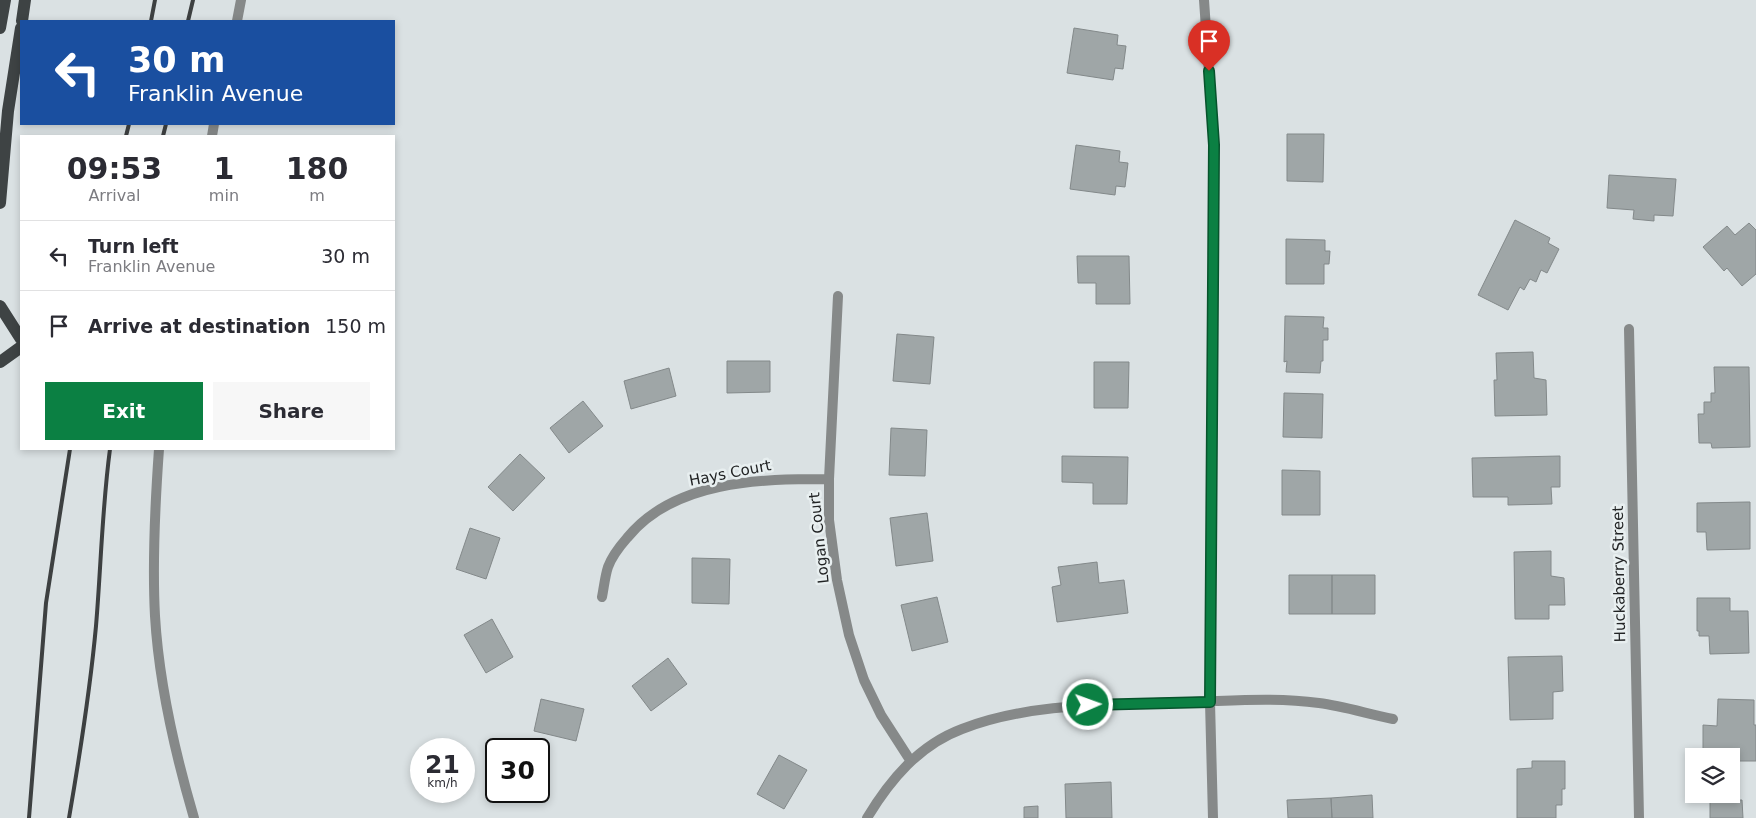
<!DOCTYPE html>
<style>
:root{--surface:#fff;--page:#f7f7f7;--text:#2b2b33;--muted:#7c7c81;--line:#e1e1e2;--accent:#0b8043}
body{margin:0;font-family:"DejaVu Sans",sans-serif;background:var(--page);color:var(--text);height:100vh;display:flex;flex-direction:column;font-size:19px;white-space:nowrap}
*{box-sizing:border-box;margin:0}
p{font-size:16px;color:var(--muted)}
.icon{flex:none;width:28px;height:28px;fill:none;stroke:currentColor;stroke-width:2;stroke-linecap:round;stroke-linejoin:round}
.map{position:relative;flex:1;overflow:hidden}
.drawer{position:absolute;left:20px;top:135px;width:375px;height:315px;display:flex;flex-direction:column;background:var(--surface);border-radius:0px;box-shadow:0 2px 8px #0003}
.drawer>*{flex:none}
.banner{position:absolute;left:20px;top:20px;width:375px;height:105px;border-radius:0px;box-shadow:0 2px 8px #0003;background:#1a4fa0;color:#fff;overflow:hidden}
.fabs{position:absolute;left:1685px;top:748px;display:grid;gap:10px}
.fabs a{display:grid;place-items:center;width:55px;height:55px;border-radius:0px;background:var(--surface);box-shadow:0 2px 8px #0003;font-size:25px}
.speed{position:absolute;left:410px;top:738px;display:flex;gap:10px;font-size:25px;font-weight:700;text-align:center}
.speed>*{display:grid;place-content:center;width:65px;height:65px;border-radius:50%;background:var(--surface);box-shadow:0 2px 8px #0003;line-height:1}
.speed small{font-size:12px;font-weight:400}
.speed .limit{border:2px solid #111;border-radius:8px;background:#fff;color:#111}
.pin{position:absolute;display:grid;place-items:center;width:42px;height:42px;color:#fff;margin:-51px -21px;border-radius:50% 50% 50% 0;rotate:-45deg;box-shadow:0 0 5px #0007}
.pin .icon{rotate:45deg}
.me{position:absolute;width:55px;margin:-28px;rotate:88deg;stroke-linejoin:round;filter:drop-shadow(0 0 4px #0008)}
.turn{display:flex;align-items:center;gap:18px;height:105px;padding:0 25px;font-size:22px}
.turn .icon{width:65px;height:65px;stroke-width:2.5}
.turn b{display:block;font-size:35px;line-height:42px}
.eta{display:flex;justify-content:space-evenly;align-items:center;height:85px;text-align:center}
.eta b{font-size:30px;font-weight:700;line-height:35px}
.primary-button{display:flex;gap:10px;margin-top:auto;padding:10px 25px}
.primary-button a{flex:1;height:58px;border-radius:0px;background:var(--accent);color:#fff;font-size:20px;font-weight:700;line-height:58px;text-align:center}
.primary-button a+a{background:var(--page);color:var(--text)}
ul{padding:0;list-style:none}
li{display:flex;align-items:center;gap:15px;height:70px;padding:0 25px;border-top:1px solid var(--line)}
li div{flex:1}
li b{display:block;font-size:19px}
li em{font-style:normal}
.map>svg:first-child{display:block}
</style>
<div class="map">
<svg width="1756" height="818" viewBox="0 0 1756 818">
<rect width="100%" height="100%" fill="#dae1e3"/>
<!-- building -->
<path fill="#9fa6a7" stroke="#83898a" d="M1074,28L1118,35L1117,45L1126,46L1123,69L1115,68L1113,80L1067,73Z
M1287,134H1324L1323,182L1287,181Z
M1076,145L1120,151L1119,162L1128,163L1125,187L1116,186L1115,195L1070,189Z
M1609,175L1676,179L1673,216L1654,215V221L1633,219L1634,210L1607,208Z
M1515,220L1550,238L1548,243L1559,249L1547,273L1541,270L1536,282L1530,279L1524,290L1520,287L1508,310L1478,295Z
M1749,223L1756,230V274L1742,286L1727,268L1724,271L1703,247L1727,226L1735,235Z
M1286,239L1325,240V251H1330L1329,264H1324V284H1286Z
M1077,256H1129L1130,304H1096V283H1078Z
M1285,316L1324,317L1323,328H1328V340H1323V361H1321L1320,373L1286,372L1287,361L1284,362Z
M897,334L934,337L930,384L893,381Z
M1533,352L1534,378L1546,380L1547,415L1495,416L1494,380H1497L1496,353Z
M727,361H770V392L727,393Z
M1094,362H1129L1128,408H1094Z
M1714,367H1749L1750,447L1712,448L1711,443H1699L1698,414H1704V402H1711V393H1715Z
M669,368L676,396L631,409L624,381Z
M1284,393L1323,394L1322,438L1283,437Z
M583,401L603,426L569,453L550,428Z
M891,428L927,430L925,476L889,475Z
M520,454L545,478L513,511L488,487Z
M1062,456L1128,457L1127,504H1093V483L1062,482Z
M1560,456V487H1551L1552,504L1508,505V497H1473L1472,458Z
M1282,470L1320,471V515H1282Z
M1747,502H1750V549L1707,550L1706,532H1697V503Z
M927,513L933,561L896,566L890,518Z
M470,528L500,538L486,579L456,569Z
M1551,551V576L1564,578L1565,605H1549V619H1515L1514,552Z
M692,558L730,559L729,604L692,603Z
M1097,562L1099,583L1124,580L1128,613L1057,622L1052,587L1061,585L1058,567Z
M1289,575H1332V614H1289Z
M1332,575H1375V614H1332Z
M937,597L948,642L912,651L901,605Z
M1697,598H1730V611H1748L1749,653L1710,654L1709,636H1699V631H1697Z
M492,619L513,657L486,673L464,635Z
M1562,656L1563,691L1553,692V719L1510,720L1508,657Z
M668,658L687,684L651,711L632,686Z
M541,699L584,709L576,741L534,731Z
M1718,699L1754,700V725H1756V761H1731V756H1703V725L1717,726Z
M779,755L807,770L784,809L757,794Z
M1532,761H1565V789H1562V805H1556V818H1517V769L1532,768Z
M1111,782L1112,818H1066L1065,784Z
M1372,795L1373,818H1332L1331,798Z
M1331,798L1332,818H1288L1287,800Z
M1742,800L1743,818H1710V801Z
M1038,806V818H1024V807Z"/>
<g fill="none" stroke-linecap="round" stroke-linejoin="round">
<!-- street -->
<path stroke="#868989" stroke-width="10" d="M1204,0L1214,145L1210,702L1213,818
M237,21L241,0
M212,136L214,124
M838,296L829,479V520L837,580L849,635L864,680L881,715L910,760
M1629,329L1639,818
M159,449C155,505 152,560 155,616C159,685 175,753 194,818
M602,597C604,587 605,576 608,567C612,556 620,546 627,538C674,480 760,479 829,479
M867,818C890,780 919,745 962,729C1031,702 1113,705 1186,702C1231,701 1274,697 1319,703C1343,706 1368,714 1393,719"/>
<!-- primary -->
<path stroke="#3e4344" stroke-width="12" d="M22,21L25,0
M0,28L5,0
M0,203L8,111L21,28
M0,306L21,339
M0,362L21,347"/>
<!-- rail -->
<path stroke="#3d4041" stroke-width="4" d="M151,21L155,0
M188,21L193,0
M126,136L129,124
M163,136L166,124
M29,818L46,603L70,449
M69,818C80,754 90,691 96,626C101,567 102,508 110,449"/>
</g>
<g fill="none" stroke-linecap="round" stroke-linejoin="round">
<!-- route casing -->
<g stroke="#07532c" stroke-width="12">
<path id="route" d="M1088,705L1210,702L1214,145L1209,71"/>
</g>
<!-- route -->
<use href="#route" stroke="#0b8043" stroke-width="9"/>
</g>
<g text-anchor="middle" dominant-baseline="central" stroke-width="5" stroke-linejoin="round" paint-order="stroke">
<!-- street labels -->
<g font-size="15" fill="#212324" stroke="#e8eff0">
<text transform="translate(730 473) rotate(-11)">Hays Court</text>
<text transform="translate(819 538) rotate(-96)">Logan Court</text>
<text transform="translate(1619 574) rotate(-91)">Huckaberry Street</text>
</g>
</g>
</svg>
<div class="fabs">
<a><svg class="icon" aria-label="layers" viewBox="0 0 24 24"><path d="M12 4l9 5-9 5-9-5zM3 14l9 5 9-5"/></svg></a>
</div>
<div class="speed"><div>21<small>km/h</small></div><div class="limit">30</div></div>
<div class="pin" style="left:1209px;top:71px;background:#d93025"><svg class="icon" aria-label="arrive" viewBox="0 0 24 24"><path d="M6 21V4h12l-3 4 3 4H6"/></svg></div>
<svg class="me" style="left:1088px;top:705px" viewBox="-20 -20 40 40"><circle r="17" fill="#0b8043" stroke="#fff" stroke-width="3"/><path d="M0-11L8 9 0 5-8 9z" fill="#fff"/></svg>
<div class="banner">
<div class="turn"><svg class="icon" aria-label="left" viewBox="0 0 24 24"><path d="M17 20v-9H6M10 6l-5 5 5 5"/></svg><div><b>30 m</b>Franklin Avenue</div></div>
</div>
<section class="drawer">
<div class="eta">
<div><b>09:53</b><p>Arrival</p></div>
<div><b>1</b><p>min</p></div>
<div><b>180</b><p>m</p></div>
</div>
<ul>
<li><svg class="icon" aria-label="left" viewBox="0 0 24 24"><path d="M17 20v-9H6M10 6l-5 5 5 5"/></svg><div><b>Turn left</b><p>Franklin Avenue</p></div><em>30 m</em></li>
<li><svg class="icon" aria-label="arrive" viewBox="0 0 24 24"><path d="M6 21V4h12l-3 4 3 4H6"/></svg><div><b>Arrive at destination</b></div><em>150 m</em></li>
</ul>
<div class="primary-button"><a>Exit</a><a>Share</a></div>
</section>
</div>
